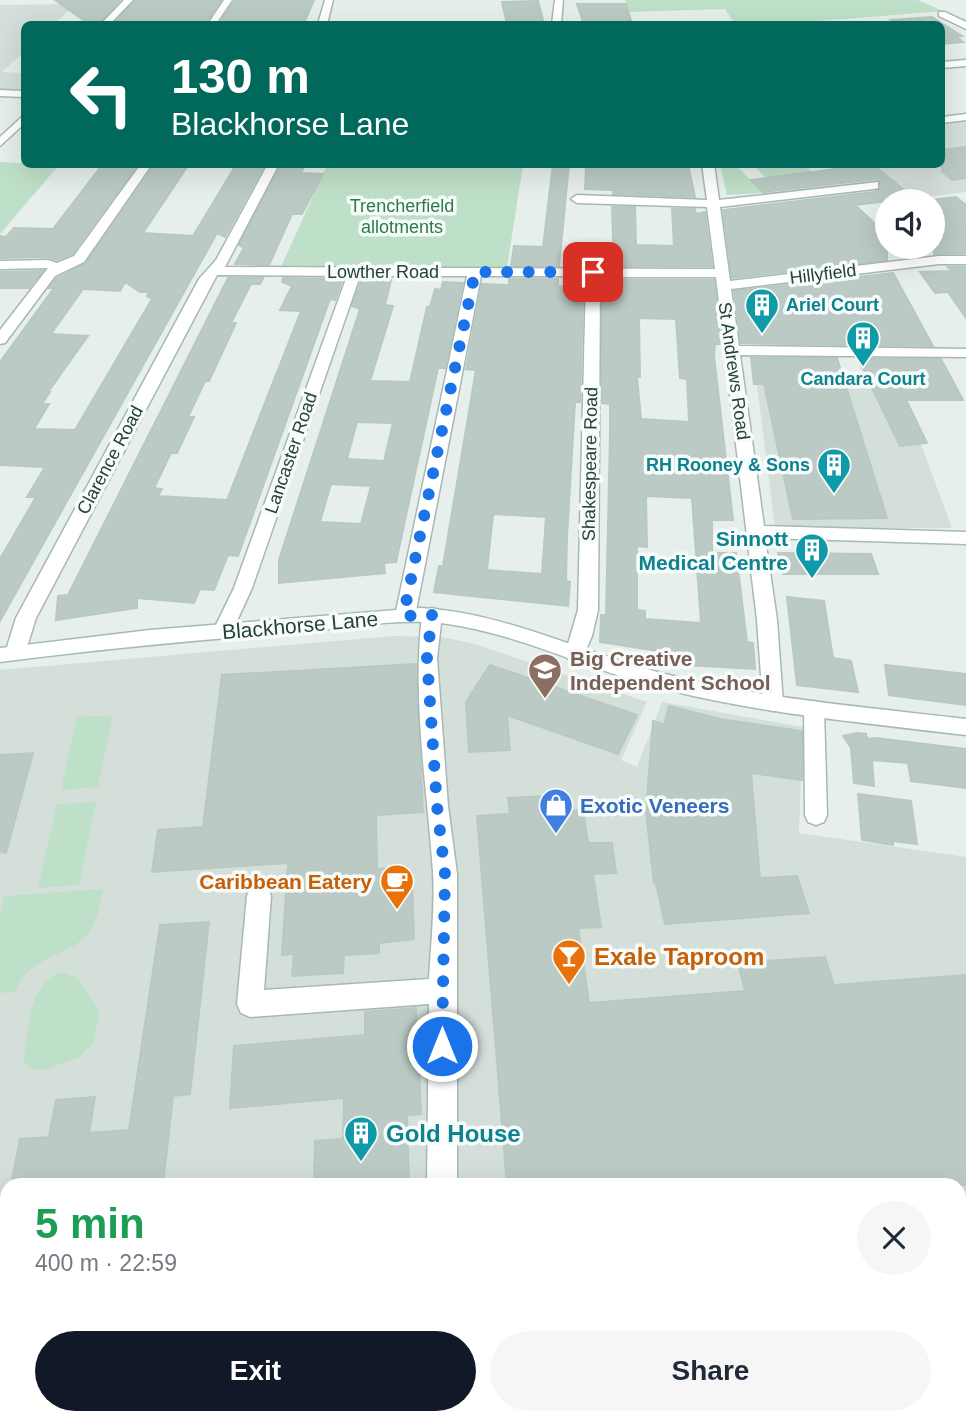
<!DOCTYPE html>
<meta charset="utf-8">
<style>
:root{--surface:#fff;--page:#f6f6f7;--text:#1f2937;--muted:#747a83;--accent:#111827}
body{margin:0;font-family:Arial,sans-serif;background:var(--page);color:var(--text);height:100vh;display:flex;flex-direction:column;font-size:26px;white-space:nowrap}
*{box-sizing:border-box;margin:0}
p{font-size:23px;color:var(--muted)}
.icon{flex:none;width:38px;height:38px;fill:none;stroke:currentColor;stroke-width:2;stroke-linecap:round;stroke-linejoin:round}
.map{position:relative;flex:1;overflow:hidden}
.sheet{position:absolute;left:0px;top:1178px;width:966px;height:247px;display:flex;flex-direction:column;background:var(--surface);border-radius:21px 21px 0 0;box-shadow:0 7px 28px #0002}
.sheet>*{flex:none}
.guide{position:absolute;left:21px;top:21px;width:924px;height:147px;border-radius:10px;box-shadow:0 7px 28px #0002;background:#00695c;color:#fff;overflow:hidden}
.buttons{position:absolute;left:875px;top:189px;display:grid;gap:14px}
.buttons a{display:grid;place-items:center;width:70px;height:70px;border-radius:50%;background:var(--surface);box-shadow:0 7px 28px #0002;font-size:35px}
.pin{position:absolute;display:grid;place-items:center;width:60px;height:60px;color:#fff;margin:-30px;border-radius:14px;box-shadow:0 4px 10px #0006}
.me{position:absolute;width:77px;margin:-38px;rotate:0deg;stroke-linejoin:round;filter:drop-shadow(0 0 5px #0008)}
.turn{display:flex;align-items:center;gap:24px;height:147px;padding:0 35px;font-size:32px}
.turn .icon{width:91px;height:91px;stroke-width:2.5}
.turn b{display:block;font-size:49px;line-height:60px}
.round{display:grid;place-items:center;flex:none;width:74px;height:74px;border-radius:37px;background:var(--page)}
.headline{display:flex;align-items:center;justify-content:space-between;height:119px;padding:0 35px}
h1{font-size:42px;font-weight:800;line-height:52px;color:#1e9e55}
.primary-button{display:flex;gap:14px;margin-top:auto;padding:14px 35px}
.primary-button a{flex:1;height:80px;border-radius:42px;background:var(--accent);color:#fff;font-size:28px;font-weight:800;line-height:80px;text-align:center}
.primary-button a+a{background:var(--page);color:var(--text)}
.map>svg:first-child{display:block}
</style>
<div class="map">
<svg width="966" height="1423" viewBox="0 0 966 1423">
<rect width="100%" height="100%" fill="#e6efeb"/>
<!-- built -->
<path fill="#d4dfda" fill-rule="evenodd" d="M76,4L54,24H24V52L2,72L24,73V89L0,90V5Z
M966,117V192L901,200L876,181L892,178L877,165H868L942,164V120Z
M757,385H899L952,528H775Z
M393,636L442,637L475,644L647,702L621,760L637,767L662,702L803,727L799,833L966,857V1423H0V670ZM7,1185H959V1418H7Z"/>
<!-- green -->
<path fill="#bfe0c8" d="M625,0H918L943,11L781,24H735L725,9L630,12Z
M0,162L59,165L0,234Z
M327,165H523L507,268L281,267Z
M720,165H735L758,187L768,186L774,192L727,195Z
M753,165H804L812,172L766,178Z
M113,715L98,787L61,790L77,717Z
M96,802L79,885L38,888L57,804Z
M103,889C100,904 98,918 90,931C72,958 30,952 15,992L0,993V916L4,896Z
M64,972L77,978L97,1006L99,1014L94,1042L80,1057L44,1070H32L23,1061C29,1033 28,978 64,972Z"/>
<!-- building -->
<path fill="#bbcac4" stroke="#b8c9c2" stroke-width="2" fill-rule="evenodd" d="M55,0H120L99,24H89Z
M136,0H221L205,24H113Z
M235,0H314L304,23L219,24Z
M538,1L544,24H507L502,2Z
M577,4H626L632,24H584Z
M932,17L962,36H956L963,42L942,44V24H898L891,20Z
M966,147V178L952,180L942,171V150Z
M162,164H189L143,233L193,236L236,165L265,164L225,237L217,233L0,621V559L36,497H27L45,467L0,465V362L54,288H49L57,278L86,263L153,167L160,168ZM125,282L140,292H149L147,296L152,299L75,430L34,429L49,404H42L50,392H48L88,336L51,334L83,289L120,291Z
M281,164H305L301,173L323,174L302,214H292L269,265L235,264L244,248L239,245Z
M553,164H569L559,266H511L514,246L543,247Z
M102,165L136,167L72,254L57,260L48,257L0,258V236L6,237L14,228L53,229Z
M593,165L689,169L695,197L613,194V190L585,189L586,167H593Z
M859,166L879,169L913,198L855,205L887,235V260L732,278L723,210L874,192L881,188L878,179L763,192L751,180Z
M956,197L966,205V253L934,254L933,200Z
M612,207H635L636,245L674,246L672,209H695L696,214L705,212L712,266H614Z
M948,267H966V318L948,292L935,293L920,272L952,271Z
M43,271L29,288H0V272Z
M893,273L933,346L852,345L850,342L844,345L741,343L734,291Z
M228,278H263L260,284H251L231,323H236L209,381H205L188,417H194L177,453H171L154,488L162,489L158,496L227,500L301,311L280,310L292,286L282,282L283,278L343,279L335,300L330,299L238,556L228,555L214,590L200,589L194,603L137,598V608L56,620L58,596L68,595Z
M362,279L391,280L385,305L393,306L370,381L410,382L427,307H430L435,289L441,290L443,282L463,283L445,368H438L396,562L384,563L385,573L279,583V560L360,309L352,306ZM357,422L393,423L384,461L347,459ZM331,484L371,486L361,524L320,522Z
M509,279H558V286L577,287V298H583L580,402H575L567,537L566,581L570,582L568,606L434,592L439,566H443L476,370L466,369L482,284L509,285ZM493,514L546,517L542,574L487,570Z
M613,280H714L721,344H715L714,356L733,520H712V553H736L747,642L753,643L755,669L686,665V660L668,659V654L658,653V651L600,642L601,615H606L610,434V404L602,403V299L612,300ZM639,318L676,319L680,378L687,379L689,422L641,419L637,377H640ZM646,496L692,498L701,623L645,619V611L637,610V546L647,547Z
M751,358H837L887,518L793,519L764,384H754Z
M858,359H941L963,400H906L927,443L900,446Z
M778,553L871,554L878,574H783Z
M787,597L824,601L833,658L851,661L858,692L797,685Z
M416,664L423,812L376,815L377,869L407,867L408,883H412L414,939L379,943V953L344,955L343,973L292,976L294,954L282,955L288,863L152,872L158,830L203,827L222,675Z
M490,665L637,715L618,754L507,715L510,750L469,752L466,702Z
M885,665L966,674V705L889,695Z
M669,706L720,719L802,731V780L751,773L760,878L797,876L809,913L665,924L656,883H654L646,811L653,721L664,725Z
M857,733L866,734L867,739L876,738L966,749V788L911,781L908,763L872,760L874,786L854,783L851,748L843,736Z
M33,753L6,853L0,852V755Z
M858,794L911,801L917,844L893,841V845L862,840Z
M547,796L549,812L583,810L588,843H612L616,873L593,874L601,927L578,928L589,1003L745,991L738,963L825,957L834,985L966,975V1185H507L477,816L510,814L508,798Z
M209,922L190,1094L173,1096L163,1185H11L20,1139L49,1137L56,1100L95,1097L89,1133L129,1130L160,925Z
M416,1008L421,1114L407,1115L409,1185H314L315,1141L343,1139L344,1098L230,1108L234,1046L365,1035V1012Z"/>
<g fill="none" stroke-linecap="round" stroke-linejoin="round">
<!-- street casing -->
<g stroke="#a8b8b2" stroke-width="3">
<path id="street" d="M124,0H133L110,24H101Z
M224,0H232L216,24H208Z
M325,0H333L327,24H318Z
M555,0H563L561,24H552Z
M939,12H945L966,22V29L939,16Z
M966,60V66L942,68V62Z
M24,115V124L0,146V137Z
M141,164H152L84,262L55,276L5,343L0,344V330L48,268L0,269V261L48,260L57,263L74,256Z
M268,164H279L225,267L715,269L707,207L577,203L571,199L577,195L707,200L702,164H714L719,200L878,182V188L874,189L720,207L730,281L939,256H966V264H939L731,289L739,346L966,349V357L740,355L764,526L966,532V544L765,538L777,620L783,703L780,709L773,711L766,709L763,703L757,620L716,277H600L598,610L592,636L582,659L575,661L568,659L565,654L578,610L586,276H481L415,616L412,621H398L395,616L467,276H360L252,588L230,636H216L213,631L234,588L347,276L217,275L36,618L25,653L22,658L15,660L8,658L5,653L16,618L199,279L216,260Z
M432,608L439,610L442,615L437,658L448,806L457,874V1185H427L429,1004L250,1017L241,1013L237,1004L247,896L250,888L259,885L268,888L271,896L264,990L429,979C431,944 435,907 433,872C427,786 412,701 422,615L425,610Z
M814,701L821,703L824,709L827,815L824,822L816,825L808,822L805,815L804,709L807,703Z
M432,1418H465L466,1423H432Z"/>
</g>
<!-- secondary casing -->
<g stroke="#a4bbb3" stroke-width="3">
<path id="secondary" d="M0,90L24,91V97L0,96Z
M966,114V120L942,123V117Z
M421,608C506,613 580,652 661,673C761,699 864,707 966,719V735C865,723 763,714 664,689C588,670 519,633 441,623C394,618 346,628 299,632C199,640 100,649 0,662V648L150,630Z"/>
</g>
<!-- street -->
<use href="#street" fill="#fff" fill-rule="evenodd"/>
<!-- secondary -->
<use href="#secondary" fill="#fff" fill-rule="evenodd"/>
</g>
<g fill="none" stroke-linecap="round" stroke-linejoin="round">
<!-- route -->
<path stroke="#1a73e8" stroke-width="12" stroke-dasharray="0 21.6" d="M442,1046L445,874L437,806L427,658L432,615L405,616L406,603L475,272H593"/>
</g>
<!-- icons -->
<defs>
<g id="building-pin" transform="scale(1.75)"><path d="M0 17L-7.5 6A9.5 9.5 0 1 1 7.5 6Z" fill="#0f9aa8" stroke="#f7fbf9"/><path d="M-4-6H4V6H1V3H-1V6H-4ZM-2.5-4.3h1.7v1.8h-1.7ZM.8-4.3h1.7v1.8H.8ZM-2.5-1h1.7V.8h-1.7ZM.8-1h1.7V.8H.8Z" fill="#fff"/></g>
<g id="school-pin" transform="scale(1.75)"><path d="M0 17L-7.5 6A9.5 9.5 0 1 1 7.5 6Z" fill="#8d6e63" stroke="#f7fbf9"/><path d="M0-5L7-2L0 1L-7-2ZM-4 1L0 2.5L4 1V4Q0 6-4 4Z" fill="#fff"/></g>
<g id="shop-pin" transform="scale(1.75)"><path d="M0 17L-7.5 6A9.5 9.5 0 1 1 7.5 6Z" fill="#3f7fe0" stroke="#f7fbf9"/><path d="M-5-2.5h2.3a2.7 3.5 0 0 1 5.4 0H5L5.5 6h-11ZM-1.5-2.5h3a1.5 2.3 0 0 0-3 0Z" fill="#fff"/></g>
<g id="cafe-pin" transform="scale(1.75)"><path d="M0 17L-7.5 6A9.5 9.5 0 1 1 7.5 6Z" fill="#e8710a" stroke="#f7fbf9"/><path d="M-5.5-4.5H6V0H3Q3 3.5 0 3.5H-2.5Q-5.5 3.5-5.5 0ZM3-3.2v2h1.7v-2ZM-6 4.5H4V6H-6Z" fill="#fff"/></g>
<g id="bar-pin" transform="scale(1.75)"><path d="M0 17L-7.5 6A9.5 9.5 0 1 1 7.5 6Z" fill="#e8710a" stroke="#f7fbf9"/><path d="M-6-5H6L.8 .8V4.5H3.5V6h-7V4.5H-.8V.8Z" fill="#fff"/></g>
</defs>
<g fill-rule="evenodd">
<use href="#building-pin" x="762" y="305"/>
<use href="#building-pin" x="863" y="338"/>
<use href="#building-pin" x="834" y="465"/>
<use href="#building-pin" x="812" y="550"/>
<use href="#school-pin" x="545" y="670"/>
<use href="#shop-pin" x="556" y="805"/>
<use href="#cafe-pin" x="397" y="881"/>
<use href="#bar-pin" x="569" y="956"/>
<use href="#building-pin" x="361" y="1133"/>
</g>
<g text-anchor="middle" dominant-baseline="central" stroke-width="7" stroke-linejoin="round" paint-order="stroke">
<!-- far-park labels -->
<g font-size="18" fill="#2d7a4b" stroke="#f7fbf9">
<text x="402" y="206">Trencherfield<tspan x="402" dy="21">allotments</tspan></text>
</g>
<!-- far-street labels -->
<g font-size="18" fill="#24423a" stroke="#f7fbf9">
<text x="383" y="272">Lowther Road</text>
<text transform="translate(823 274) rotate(-7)">Hillyfield</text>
<text transform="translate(734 371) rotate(82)">St Andrews Road</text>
<text transform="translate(291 453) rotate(-71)">Lancaster Road</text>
<text transform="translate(110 460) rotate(-62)">Clarence Road</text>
<text transform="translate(590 464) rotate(-89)">Shakespeare Road</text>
</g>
<!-- far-culture labels -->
<g font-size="18" font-weight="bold" fill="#0d838f" stroke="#f7fbf9" text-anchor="start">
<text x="786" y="305">Ariel Court</text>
<text x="863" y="379" text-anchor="middle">Candara Court</text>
<text x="810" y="465" text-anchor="end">RH Rooney &amp; Sons</text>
</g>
<!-- culture labels -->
<g font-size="21" font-weight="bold" fill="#0d838f" stroke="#f7fbf9" text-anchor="end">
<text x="788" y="538">Sinnott<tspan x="788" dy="24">Medical Centre</tspan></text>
</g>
<!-- street labels -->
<g font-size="21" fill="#24423a" stroke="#f7fbf9">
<text transform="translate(300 625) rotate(-5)">Blackhorse Lane</text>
</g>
<!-- education labels -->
<g font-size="21" font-weight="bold" fill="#785e54" stroke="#f7fbf9" text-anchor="start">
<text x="570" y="658">Big Creative<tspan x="570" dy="24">Independent School</tspan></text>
</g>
<!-- shop labels -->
<g font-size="21" font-weight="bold" fill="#366cbe" stroke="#f7fbf9" text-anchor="start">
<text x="580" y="805">Exotic Veneers</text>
</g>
<!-- food labels -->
<g font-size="21" font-weight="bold" fill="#c56008" stroke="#f7fbf9" text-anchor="end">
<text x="372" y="881">Caribbean Eatery</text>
</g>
<!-- near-food labels -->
<g font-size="24" font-weight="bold" fill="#c56008" stroke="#f7fbf9" text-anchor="start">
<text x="594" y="956">Exale Taproom</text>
</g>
<!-- near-culture labels -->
<g font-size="24" font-weight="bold" fill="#0d838f" stroke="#f7fbf9" text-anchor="start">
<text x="386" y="1133">Gold House</text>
</g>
</g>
</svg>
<div class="buttons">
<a><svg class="icon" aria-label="sound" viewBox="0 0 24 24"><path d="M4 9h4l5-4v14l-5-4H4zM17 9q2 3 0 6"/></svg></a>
</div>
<div class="pin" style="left:593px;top:272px;background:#d93025"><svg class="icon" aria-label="arrive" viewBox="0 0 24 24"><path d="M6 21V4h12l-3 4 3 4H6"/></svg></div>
<svg class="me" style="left:442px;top:1046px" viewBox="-20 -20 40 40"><circle r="17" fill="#1a73e8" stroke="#fff" stroke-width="3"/><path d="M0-11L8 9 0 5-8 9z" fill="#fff"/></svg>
<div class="guide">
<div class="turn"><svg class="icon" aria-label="left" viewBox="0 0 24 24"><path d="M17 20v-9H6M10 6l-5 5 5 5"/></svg><div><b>130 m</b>Blackhorse Lane</div></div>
</div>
<section class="sheet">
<div class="headline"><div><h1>5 min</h1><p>400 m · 22:59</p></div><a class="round"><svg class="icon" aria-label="close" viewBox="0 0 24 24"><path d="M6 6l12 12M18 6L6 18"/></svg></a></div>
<div class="primary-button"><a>Exit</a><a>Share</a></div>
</section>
</div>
